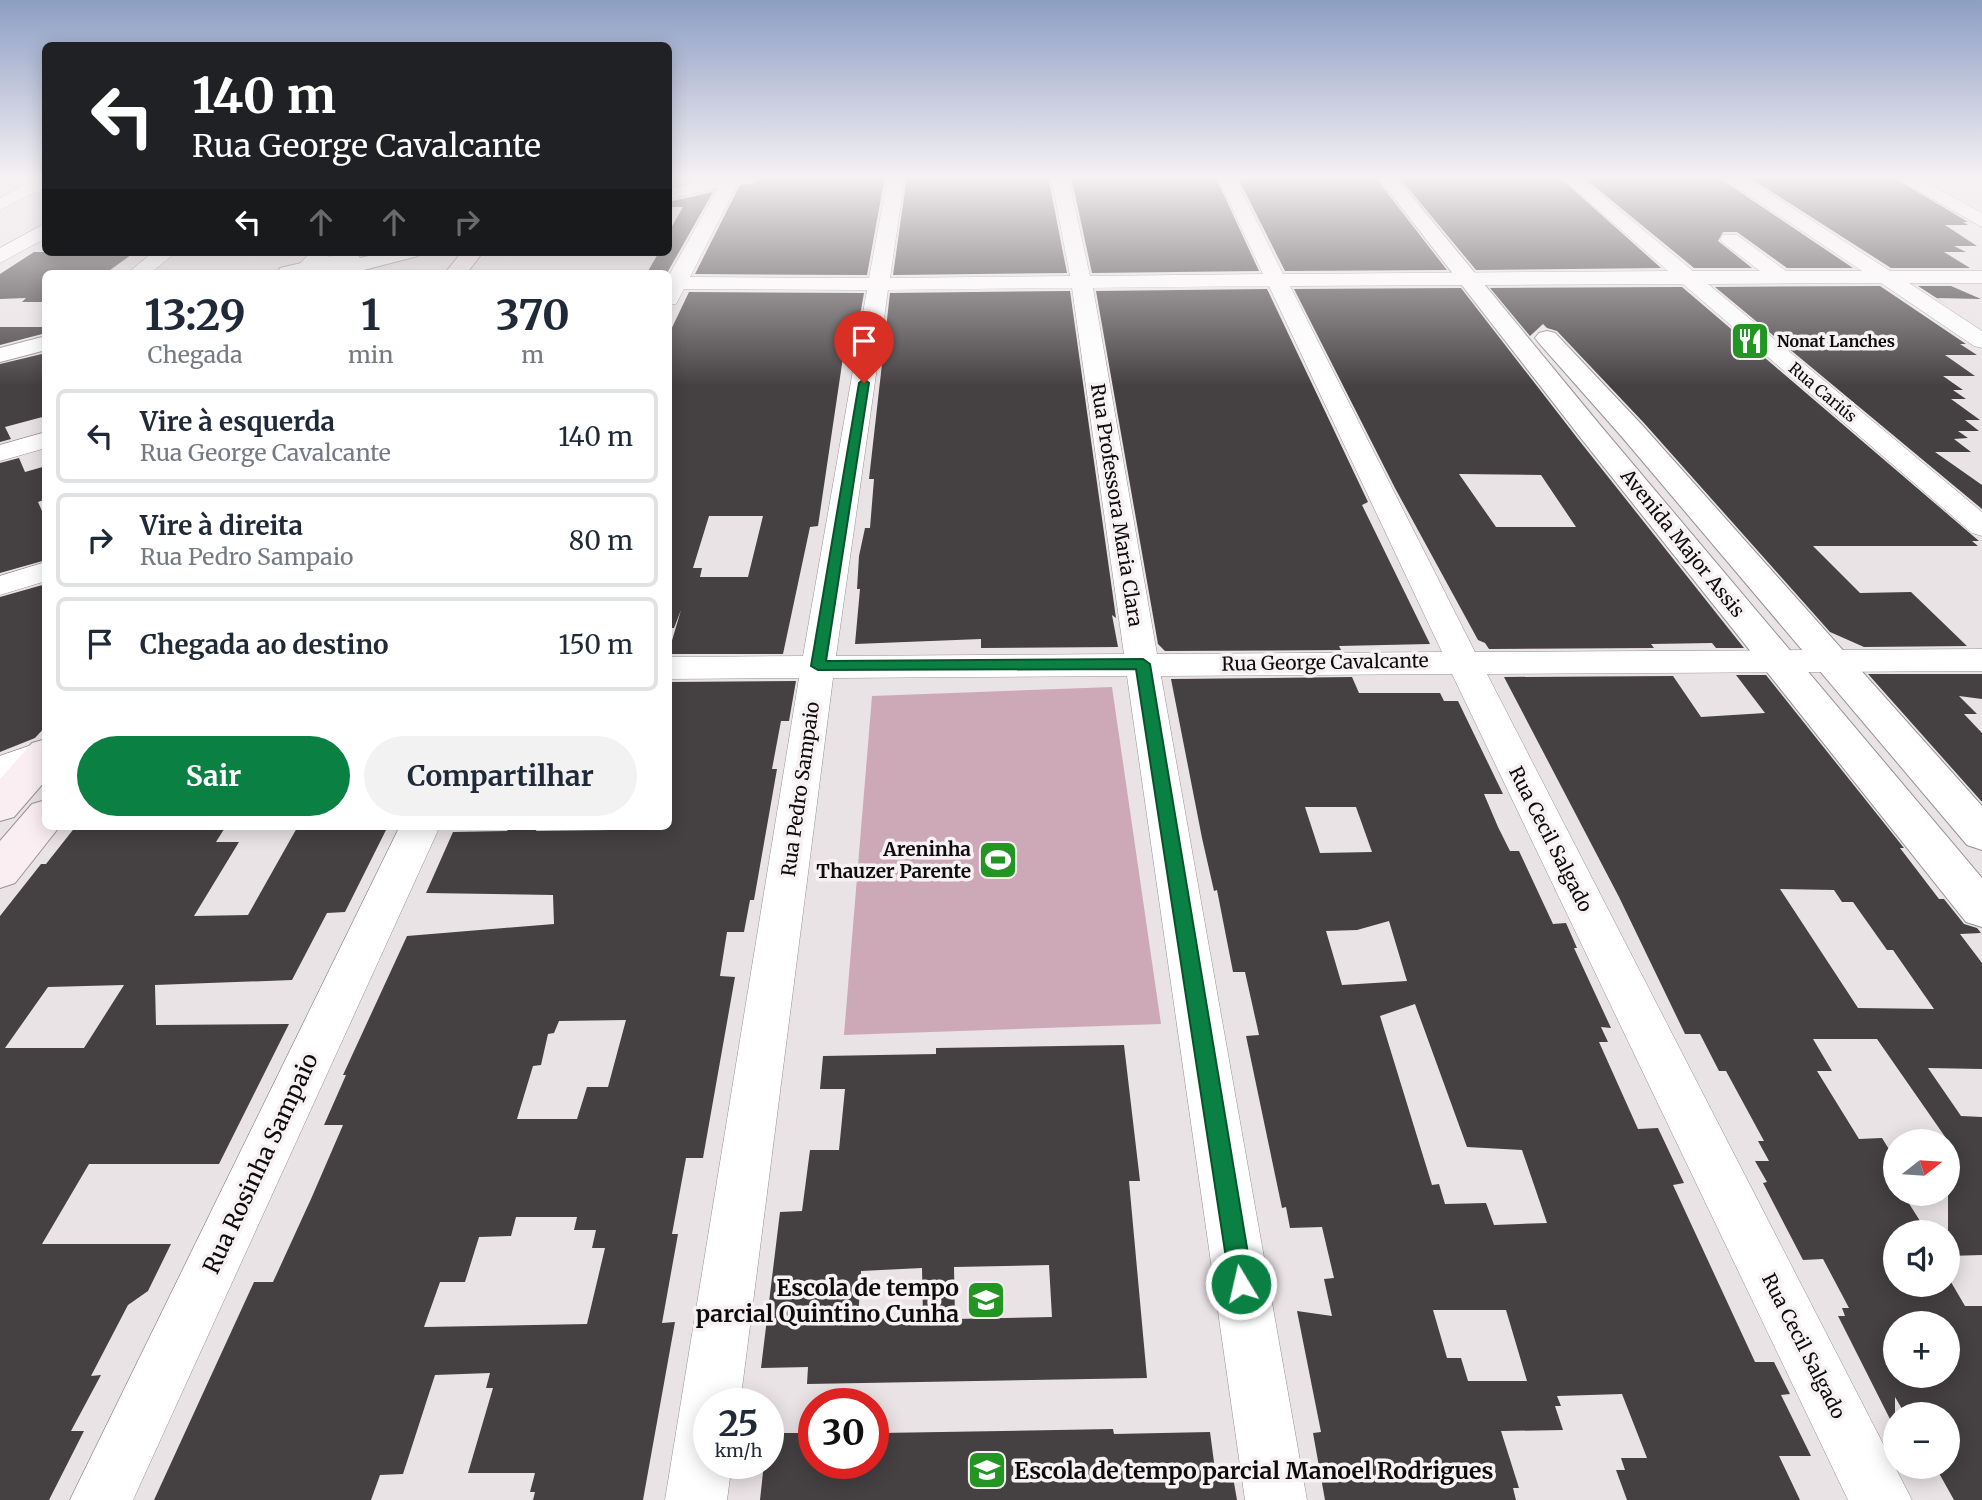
<!DOCTYPE html>
<html lang="pt">
<meta charset="utf-8">
<style>
:root{--surface:#fff;--page:#f2f2f3;--text:#1f2937;--muted:#747a83;--line:#e0e1e3;--accent:#0b8043}
body{margin:0;font-family:Merriweather,serif;background:var(--page);color:var(--text);height:100vh;display:flex;flex-direction:column;font-size:26px;white-space:nowrap}
*{box-sizing:border-box;margin:0}
p{font-size:23px;color:var(--muted)}
.icon{flex:none;width:38px;height:38px;fill:none;stroke:currentColor;stroke-width:2;stroke-linecap:round;stroke-linejoin:round}
.map{position:relative;flex:1;overflow:hidden}
.panel{position:absolute;left:42px;top:270px;width:630px;height:560px;display:flex;flex-direction:column;background:var(--surface);border-radius:10px;box-shadow:0 4px 18px #0003}
.panel>*{flex:none}
.banner{position:absolute;left:42px;top:42px;width:630px;height:214px;border-radius:10px;box-shadow:0 4px 18px #0003;background:#202124;color:#fff;overflow:hidden}
.needle{width:46px;rotate:73deg}
.fabs{position:absolute;left:1883px;top:1129px;display:grid;gap:14px}
.fabs a{display:grid;place-items:center;width:77px;height:77px;border-radius:50%;background:var(--surface);box-shadow:0 4px 18px #0003;font-size:35px}
.speed{position:absolute;left:693px;top:1388px;display:flex;gap:14px;font-size:35px;font-weight:700;text-align:center}
.speed>*{display:grid;place-content:center;width:91px;height:91px;border-radius:50%;background:var(--surface);box-shadow:0 4px 18px #0003;line-height:1}
.speed small{font-size:18px;font-weight:400}
.speed .limit{border:10px solid #d22;background:#fff;color:#111}
.pin{position:absolute;display:grid;place-items:center;width:60px;height:60px;color:#fff;margin:-72px -30px;border-radius:50% 50% 50% 0;rotate:-45deg;box-shadow:0 0 7px #0007}
.pin .icon{rotate:45deg}
.me{position:absolute;width:77px;margin:-38px;rotate:351deg;stroke-linejoin:round;filter:drop-shadow(0 0 5px #0008)}
.turn{display:flex;align-items:center;gap:24px;height:147px;padding:0 35px;font-size:32px}
.turn .icon{width:91px;height:91px;stroke-width:2.5}
.turn b{display:block;font-size:49px;line-height:60px}
.lanes{display:flex;align-items:center;height:66px;padding:0 35px;background:#0003;justify-content:center;gap:35px;direction:ltr}
.lanes .off{opacity:.35}
.eta{display:flex;justify-content:space-evenly;align-items:center;height:119px;text-align:center}
.eta b{font-size:42px;font-weight:700;line-height:49px}
.primary-button{display:flex;gap:14px;margin-top:auto;padding:14px 35px}
.primary-button a{flex:1;height:80px;border-radius:42px;background:var(--accent);color:#fff;font-size:28px;font-weight:700;line-height:80px;text-align:center}
.primary-button a+a{background:var(--page);color:var(--text)}
ul{padding:0;list-style:none}
li{display:flex;align-items:center;gap:21px;height:94px;margin:0 14px 10px;padding:0 21px;border:4px solid var(--line);border-radius:10px}
li div{flex:1}
li b{display:block;font-size:26px}
li em{font-style:normal}
.map>svg:first-child{display:block}
</style>
<div class="map">
<svg width="1982" height="1500" viewBox="0 0 1982 1500">
<rect width="100%" height="100%" fill="#eae3e6"/>
<!-- green -->
<path fill="#cda9b7" d="M1112,687L1161,1024L844,1035L872,696Z"/>
<!-- building -->
<path fill="#454042" fill-rule="evenodd" d="M759,176H885L867,275L695,274L740,185L754,183Z
M907,176H1048L1067,273L893,275Z
M1071,176H1215L1259,271L1092,273Z
M1237,176H1374L1447,270L1285,271Z
M1398,176H1558L1661,268L1476,270Z
M1582,176H1721L1725,182L1853,268H1787L1737,232H1723L1718,241L1752,268H1694Z
M1747,176H1891L1968,222H1963L1968,225H1945L1977,246H1954L1966,252H1944L1970,268H1891Z
M713,192L667,273H647L659,252H668V233L683,207H668V202Z
M34,252H135L106,273H46V302H22L26,298L0,299V274Z
M1880,286L1966,344H1960L1977,355H1945L1975,376H1943L1963,390H1953L1966,399H1951L1980,420H1965L1979,431H1958L1968,438L1954,439L1971,452H1935L1982,485V509L1715,287Z
M1918,286H1951L1981,299L1937,298L1949,306Z
M1682,287L1979,541H1972L1978,546H1813L1860,593L1911,592L1967,646L1864,647L1830,632L1644,423L1557,331L1547,328L1543,324L1530,336L1490,288Z
M1461,288L1578,439L1744,648H1716L1712,643L1651,644L1654,648L1489,649L1485,643L1478,640L1395,488L1294,289ZM1459,474L1541,475L1576,527H1496Z
M1267,289L1368,502L1362,505L1430,644L1339,646L1341,650L1165,651L1158,644L1096,291Z
M1070,291L1116,618L1112,615L1118,647L981,648V639L855,644L860,589H857L859,556L865,528H870L874,479H869L890,293Z
M689,292L864,293L856,338L846,337L818,526L810,527L783,654H668L681,610L674,628H668V336ZM709,516H763L748,577H700L702,568H693Z
M0,327H46V333L0,345Z
M46,353V416L5,427L11,439L0,442V364Z
M19,458L25,472L46,466V499L38,502L46,520V560L0,573V463Z
M46,584V726L35,738L0,752V597Z
M1868,674H1982V699L1959,696L1977,714H1964L1982,733V802Z
M1736,675H1766L1904,848H1900L1939,899H1944L1964,924L1977,928L1981,933L1960,934L1982,963V1069L1928,1068L1961,1116L1982,1117V1255L1948,1256V1141L1877,1039H1813L1832,1071H1817L1859,1139L1882,1138L1895,1159V1194H1903L1927,1232H1895V1284H1948V1277L1965,1306H1982V1500H1954L1935,1466H1948V1414H1905L1895,1397V1429L1838,1316H1845L1842,1308H1849L1823,1259L1803,1260L1763,1183L1767,1182L1755,1161H1769L1758,1141H1764L1726,1071H1719L1700,1034H1685L1619,897L1504,677L1673,676L1701,717L1765,713ZM1780,889L1834,890L1842,902H1853L1887,950H1893L1934,1009L1858,1008ZM1895,1323H1948V1376H1895Z
M1352,677L1359,693H1440L1444,701H1458L1503,794H1484L1498,827L1510,851H1519L1553,924L1566,923L1577,948H1574L1611,1028L1601,1027L1608,1042H1599L1638,1129L1658,1128L1684,1183L1673,1185L1755,1362H1774L1790,1394L1781,1395L1811,1456H1779L1800,1500H1627L1616,1470H1625L1621,1458H1647L1622,1394L1557,1396L1561,1406H1555L1563,1430L1501,1431L1519,1488H1513L1516,1500H1325L1313,1433L1321,1432L1297,1311L1332,1316L1324,1279L1334,1278L1322,1227L1290,1228L1286,1207L1282,1208L1246,1036L1259,1035L1245,972H1233L1217,890L1214,891L1202,838L1171,679ZM1305,807H1356L1372,852L1320,853ZM1389,921L1407,981L1342,985L1326,931L1357,930ZM1415,1004L1467,1147L1522,1150L1547,1223L1494,1225L1486,1203L1445,1204L1439,1184L1432,1185L1380,1016ZM1433,1310H1506L1527,1381H1468L1461,1358H1447Z
M796,681L789,721H781L772,769H777L754,900H750L744,932H727L720,976L735,977L703,1158H686L672,1234H678L662,1323L675,1322L643,1500H533L535,1492H530L535,1473H468L493,1388H486L490,1373L435,1375L403,1474L380,1475L371,1500H154L254,1282H273L311,1199L343,1125H324L346,1075H343L407,936L554,924L553,895L426,893L453,832L507,831L510,826H538L536,831L610,830L611,826H668V682ZM626,1020L608,1087H587L577,1119H517L533,1066L541,1065L548,1034L554,1033L559,1021ZM516,1217H577L574,1230H596L592,1248H605L587,1324L424,1327L440,1282H465L479,1237L511,1236Z
M76,826H226L216,842H239L194,916L248,915L298,826H388L345,912L327,913L292,980L155,985L156,1025L289,1024L219,1164H89L42,1244H171L148,1291L128,1305L91,1376L101,1375L71,1431H84L49,1500H0V916L41,864H46ZM124,985L84,1048H5L48,987Z
M1124,1045L1140,1181H1129L1147,1378L807,1384L808,1367L761,1368L780,1212L802,1211L810,1150H839L845,1089H820L823,1056L936,1054V1048ZM1049,1265L1052,1317L955,1319L954,1267ZM922,1268L923,1316L858,1319L861,1271Z
M1113,1429L1114,1434L1210,1432L1216,1477H1233L1237,1500H760L764,1463H768V1433H814L812,1463H873V1460L878,1459L880,1433Z"/>
<g fill="none" stroke-linecap="round" stroke-linejoin="round">
<!-- minor casing -->
<g stroke="#979193" stroke-width="1">
<path id="minor" d="M40,176H46V187L0,210V198Z
M725,176H756L753,180L738,183L690,277L869,278L888,176H905L890,278L1070,276L1051,176H1068L1090,276L1263,274L1217,176H1234L1283,274L1668,271L1560,176H1578L1693,271H1760L1723,243L1720,239L1723,235H1737L1786,271H1862L1726,180L1724,176H1743L1890,271H1982V283H1909L1982,331V348L1974,346L1881,283L1708,284L1982,512V536L1972,533L1683,284L1290,286L1475,652L1982,649V671L1487,674L1912,1500H1848L1452,674L1161,676L1307,1500H1245L1127,676L833,678L740,1404H709V1463H732L727,1500H665L799,678L668,679V657L803,656L867,290L684,289L676,304L668,305V277L718,188L668,199V189ZM1269,286L1442,652L1157,654L1093,288ZM1072,288L1124,654L836,656L888,290Z
M1893,176H1914L1982,213V227Z
M46,223V238L0,263V248Z
M153,252H176L151,273H128Z
M311,252H333L313,273H298L295,269Z
M46,432V448L0,461V445Z
M46,562V581L0,595V576Z
M46,740V767L0,785V756Z
M400,826H440L133,1500H70Z"/>
</g>
<!-- tertiary casing -->
<g stroke="#979193" stroke-width="2">
<path id="tertiary" d="M1377,176H1395L1600,425L1982,878V927L1966,922L1580,437Z
M349,252L357,254L360,258L385,252H421L418,256L352,273H277L280,268Z
M1547,331L1555,333L1642,425L1982,806V850L1967,845L1622,437L1539,343L1535,338L1539,333Z
M46,336V350L0,362V348Z"/>
</g>
<!-- secondary casing -->
<g stroke="#979193" stroke-width="2">
<path id="secondary" d="M462,252H483L467,273H445Z
M46,739V780L14,817L0,821V779L32,743Z
M46,800V826H60L15,883L0,888V841L32,804Z"/>
</g>
<!-- minor -->
<use href="#minor" fill="#fff" fill-rule="evenodd"/>
<!-- tertiary -->
<use href="#tertiary" fill="#fff" fill-rule="evenodd"/>
<!-- secondary -->
<use href="#secondary" fill="#fbeef3" fill-rule="evenodd"/>
</g>
<!-- sky -->
<linearGradient id="sky" x2="0" y2="1"><stop stop-color="#8d9ec4"/><stop offset="0.46" stop-color="#f6f2f4"/><stop offset="1" stop-color="#f6f2f4" stop-opacity="0"/></linearGradient>
<rect width="1982" height="386" fill="url(#sky)"/>
<!-- route -->
<path fill="#0b8043" stroke="#07532c" stroke-width="2" d="M864,379L869,383L826,661L1143,659L1150,664L1253,1284L1250,1293L1241,1296L1233,1293L1230,1284L1136,669L818,670L811,666L859,383Z"/>
<!-- icons -->
<defs>
<g id="restaurant-square" transform="scale(2.0125)"><rect x="-9" y="-9" width="18" height="18" rx="4" fill="#229522" stroke="#f7f1f3"/><path d="M-5-6h1v4h1v-4h1v4h1v-4h1v5L-1.5 .5V6h-2V.5L-5-1ZM5-6V6H3V1.5H1.5Q1.5-4 5-6Z" fill="#fff"/></g>
<g id="stadium-square" transform="scale(2.0125)"><rect x="-9" y="-9" width="18" height="18" rx="4" fill="#229522" stroke="#f7f1f3"/><path d="M0-5a6.5 5 0 1 0 0 10a6.5 5 0 1 0 0-10ZM-3.5-1.8h7v3.6h-7Z" fill="#fff"/></g>
<g id="school-square" transform="scale(2.0125)"><rect x="-9" y="-9" width="18" height="18" rx="4" fill="#229522" stroke="#f7f1f3"/><path d="M0-5L7-2L0 1L-7-2ZM-4 1L0 2.5L4 1V4Q0 6-4 4Z" fill="#fff"/></g>
</defs>
<g fill-rule="evenodd">
<use href="#restaurant-square" x="1750" y="341"/>
<use href="#stadium-square" x="998" y="860"/>
<use href="#school-square" x="986" y="1300"/>
<use href="#school-square" x="987" y="1470"/>
</g>
<g text-anchor="middle" dominant-baseline="central" stroke-width="7" stroke-linejoin="round" paint-order="stroke">
<!-- far-poi labels -->
<g font-size="16" font-weight="bold" fill="#0d0b0b" stroke="#f7f1f3" text-anchor="start">
<text x="1777" y="341">Nonat Lanches</text>
</g>
<!-- far-street labels -->
<g font-size="16" fill="#0d0b0b" stroke="#f7f1f3">
<text transform="translate(1823 392) rotate(40)">Rua Cariús</text>
</g>
<!-- street labels -->
<g font-size="19" fill="#0d0b0b" stroke="#f7f1f3">
<text transform="translate(1117 505) rotate(81)">Rua Professora Maria Clara</text>
<text transform="translate(1683 543) rotate(51)">Avenida Major Assis</text>
<text transform="translate(1325 662) rotate(-1)">Rua George Cavalcante</text>
<text transform="translate(800 789) rotate(-82)">Rua Pedro Sampaio</text>
<text transform="translate(1551 839) rotate(63)">Rua Cecil Salgado</text>
<text transform="translate(1804 1346) rotate(63)">Rua Cecil Salgado</text>
</g>
<!-- poi labels -->
<g font-size="19" font-weight="bold" fill="#0d0b0b" stroke="#f7f1f3" text-anchor="end">
<text x="971" y="849">Areninha<tspan x="971" dy="22">Thauzer Parente</tspan></text>
</g>
<!-- near-street labels -->
<g font-size="23" fill="#0d0b0b" stroke="#f7f1f3">
<text transform="translate(260 1163) rotate(-65)">Rua Rosinha Sampaio</text>
</g>
<!-- near-poi labels -->
<g font-size="23" font-weight="bold" fill="#0d0b0b" stroke="#f7f1f3" text-anchor="end">
<text x="959" y="1287">Escola de tempo<tspan x="959" dy="26">parcial Quintino Cunha</tspan></text>
<text x="1014" y="1470" text-anchor="start">Escola de tempo parcial Manoel Rodrigues</text>
</g>
</g>
</svg>
<div class="fabs">
<a><svg class="needle" viewBox="-14 -14 28 28"><path d="M0-13l5 13h-10z" fill="#e53935"/><path d="M0 13l5-13h-10z" fill="#747a83"/></svg></a>
<a><svg class="icon" aria-label="sound" viewBox="0 0 24 24"><path d="M4 9h4l5-4v14l-5-4H4zM17 9q2 3 0 6"/></svg></a>
<a>+</a>
<a>−</a>
</div>
<div class="speed"><div>25<small>km/h</small></div><div class="limit">30</div></div>
<div class="pin" style="left:864px;top:383px;background:#d93025"><svg class="icon" aria-label="arrive" viewBox="0 0 24 24"><path d="M6 21V4h12l-3 4 3 4H6"/></svg></div>
<svg class="me" style="left:1241px;top:1284px" viewBox="-20 -20 40 40"><circle r="17" fill="#0b8043" stroke="#fff" stroke-width="3"/><path d="M0-11L8 9 0 5-8 9z" fill="#fff"/></svg>
<div class="banner">
<div class="turn"><svg class="icon" aria-label="left" viewBox="0 0 24 24"><path d="M17 20v-9H6M10 6l-5 5 5 5"/></svg><div><b>140 m</b>Rua George Cavalcante</div></div>
<div class="lanes"><svg class="icon" aria-label="left" viewBox="0 0 24 24"><path d="M17 20v-9H6M10 6l-5 5 5 5"/></svg><svg class="icon off" aria-label="ahead" viewBox="0 0 24 24"><path d="M12 20V5M6 11l6-6 6 6"/></svg><svg class="icon off" aria-label="ahead" viewBox="0 0 24 24"><path d="M12 20V5M6 11l6-6 6 6"/></svg><svg class="icon off" aria-label="right" viewBox="0 0 24 24"><path d="M7 20v-9h11M14 6l5 5-5 5"/></svg></div>
</div>
<section class="panel">
<div class="eta">
<div><b>13:29</b><p>Chegada</p></div>
<div><b>1</b><p>min</p></div>
<div><b>370</b><p>m</p></div>
</div>
<ul>
<li><svg class="icon" aria-label="left" viewBox="0 0 24 24"><path d="M17 20v-9H6M10 6l-5 5 5 5"/></svg><div><b>Vire à esquerda</b><p>Rua George Cavalcante</p></div><em>140 m</em></li>
<li><svg class="icon" aria-label="right" viewBox="0 0 24 24"><path d="M7 20v-9h11M14 6l5 5-5 5"/></svg><div><b>Vire à direita</b><p>Rua Pedro Sampaio</p></div><em>80 m</em></li>
<li><svg class="icon" aria-label="arrive" viewBox="0 0 24 24"><path d="M6 21V4h12l-3 4 3 4H6"/></svg><div><b>Chegada ao destino</b></div><em>150 m</em></li>
</ul>
<div class="primary-button"><a>Sair</a><a>Compartilhar</a></div>
</section>
</div>
